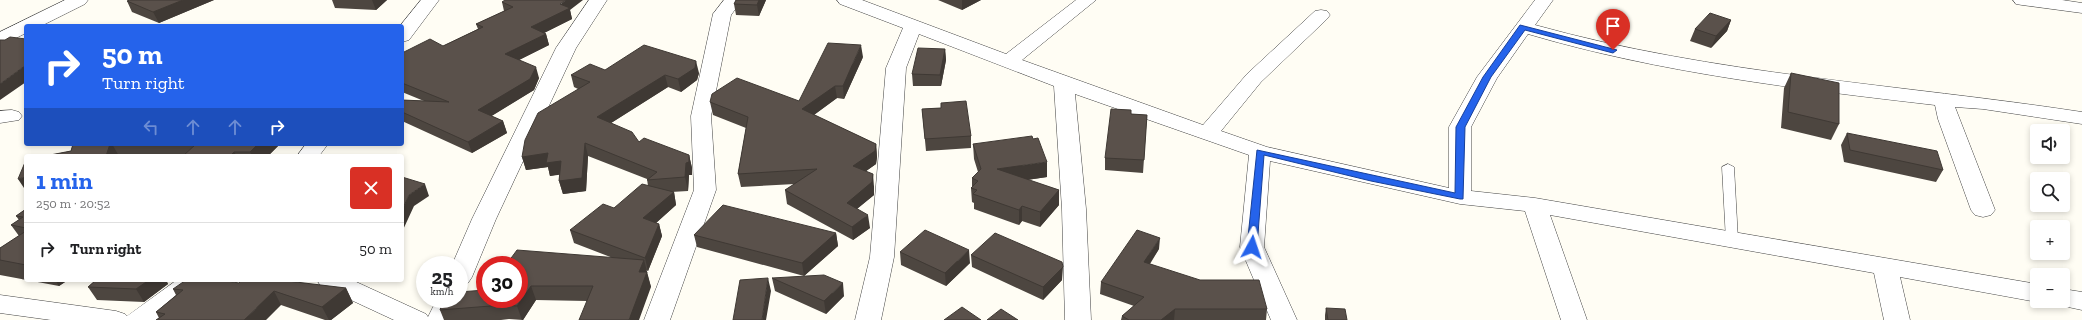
<!DOCTYPE html>
<meta charset="utf-8">
<style>
:root{--surface:#fff;--page:#f2f2f2;--text:#202124;--muted:#757577;--line:#e0e0e0;--accent:#2563eb}
body{margin:0;font-family:"Zilla Slab",serif;background:var(--page);color:var(--text);height:100vh;display:flex;flex-direction:column;font-size:15px;white-space:nowrap}
*{box-sizing:border-box;margin:0}
p{font-size:13px;color:var(--muted)}
.icon{flex:none;width:22px;height:22px;fill:none;stroke:currentColor;stroke-width:2;stroke-linecap:round;stroke-linejoin:round}
.map{position:relative;flex:1;overflow:hidden}
.side{position:absolute;left:24px;top:154px;width:380px;height:128px;display:flex;flex-direction:column;background:var(--surface);border-radius:4px;box-shadow:0 2px 6px #0003}
.side>*{flex:none}
.banner{position:absolute;left:24px;top:24px;width:380px;height:122px;border-radius:4px;box-shadow:0 2px 6px #0003;background:#2563eb;color:#fff;overflow:hidden}
.buttons{position:absolute;left:2030px;top:124px;display:grid;gap:8px}
.buttons a{display:grid;place-items:center;width:40px;height:40px;border-radius:4px;background:var(--surface);box-shadow:0 2px 6px #0003;font-size:20px}
.speed{position:absolute;left:416px;top:256px;display:flex;gap:8px;font-size:20px;font-weight:700;text-align:center}
.speed>*{display:grid;place-content:center;width:52px;height:52px;border-radius:50%;background:var(--surface);box-shadow:0 2px 6px #0003;line-height:1}
.speed small{font-size:10px;font-weight:400}
.speed .limit{border:6px solid #d22;background:#fff;color:#111}
.pin{position:absolute;display:grid;place-items:center;width:34px;height:34px;color:#fff;margin:-41px -17px;border-radius:50% 50% 50% 0;rotate:-45deg;box-shadow:0 0 4px #0007}
.pin .icon{rotate:45deg}
.me{position:absolute;width:44px;margin:-22px;rotate:5deg;stroke-linejoin:round;filter:drop-shadow(0 0 3px #0008)}
.turn{display:flex;align-items:center;gap:14px;height:84px;padding:0 12px;font-size:18px}
.turn .icon{width:52px;height:52px;stroke-width:2.5}
.turn b{display:block;font-size:28px;line-height:34px}
.lanes{display:flex;align-items:center;height:38px;padding:0 12px;background:#0003;justify-content:center;gap:20px;direction:ltr}
.lanes .off{opacity:.35}
.round{display:grid;place-items:center;flex:none;width:42px;height:42px;border-radius:4px;background:var(--page)}
.head{display:flex;align-items:center;justify-content:space-between;height:68px;padding:0 12px}
h1{font-size:24px;font-weight:700;line-height:30px;color:var(--accent)}
ul{padding:0;list-style:none}
li{display:flex;align-items:center;gap:12px;height:52px;padding:0 12px;border-top:1px solid var(--line)}
li div{flex:1}
li b{display:block;font-size:15px}
li em{font-style:normal}
.map>svg:first-child{display:block}
</style>
<div class="map">
<svg width="2082" height="320" viewBox="0 0 2082 320">
<rect width="100%" height="100%" fill="#fffdf4"/>
<g fill="none" stroke-linecap="round" stroke-linejoin="round">
<!-- service casing -->
<g stroke="#434343" stroke-width="1">
<path id="service" d="M1728,164L1734,167L1738,240L1732,244L1726,240L1722,167Z"/>
</g>
<!-- minor casing -->
<g stroke="#434343" stroke-width="1">
<path id="minor" d="M65,0H88L85,4L41,26H26V33L0,46V32Z
M421,0H439L409,40L402,42V26H400Z
M589,0H607L576,48L496,219L472,277L468,283L459,285V265H452L472,219L556,48Z
M724,0H742L731,15L711,116L716,190L670,320H644L694,190L691,116L713,14Z
M837,0H862L1006,54L1076,0H1096L1022,60L1203,125L1247,74L1315,11L1321,10L1327,11L1330,15L1327,19L1261,82L1221,131L1267,147L1449,188V127L1477,77L1535,0H1553L1535,25C1714,75 1899,84 2082,112V124L1983,109L1955,107L1995,210L1991,215L1983,217L1975,215L1971,210L1938,119L1935,105C1798,89 1660,73 1528,34L1497,78L1471,127V191L1535,198L2037,284V301H2039L2037,302L1900,277L1910,320H1884L1874,273L1550,215L1587,320H1561L1525,211L1460,204L1270,161L1264,247L1297,320H1271L1240,247L1249,155L1075,94L1086,209L1091,320H1065L1062,209L1054,86L919,34L906,68L894,257L881,320H855L870,257L886,68L903,28L840,4Z
M2013,0H2062L2082,3V13L2022,5L2016,4Z
M12,110L19,112L22,116L19,120L0,123V111Z
M306,144H328L319,156H297Z
M177,280H207L203,286L156,320H51L0,313V295L116,311L125,314L127,316Z
M317,280H352L426,314L428,317L437,299H459V293L463,299L453,320H394L321,286Z
M2063,289L2082,292V310L2054,304L2052,301H2063Z"/>
</g>
<!-- service -->
<use href="#service" fill="#fff" fill-rule="evenodd"/>
<!-- minor -->
<use href="#minor" fill="#fff" fill-rule="evenodd"/>
</g>
<!-- wall -->
<path fill="#4d4640" d="M214,0L159,23L132,12L127,1Z
M332,0H387L376,10L335,8Z
M736,0H766L759,16L736,15L734,4Z
M938,0H981L962,10Z
M502,2L570,10L572,19L544,33L546,34L549,45L519,60L539,78L534,90L491,116L503,121L507,133L472,153L402,121V100L424,101L402,92V53L443,46L478,29L476,24L504,11Z
M1731,20L1727,31L1711,48L1690,41L1695,29Z
M945,49L946,60L941,86H913L912,74Z
M863,57L844,99L837,98L814,115L876,144L877,157L876,164L866,171L874,187V195L857,209L870,228L853,240L787,204L785,190L795,184L741,187L738,174L746,128L713,115L710,102L799,101Z
M605,70L699,73L697,80L681,92L668,87L611,123L639,142L689,155L692,168V175H689L688,191L671,192H674L676,205L656,223L659,224L662,236L648,271L646,270L651,287L587,301L536,300L523,320L509,319L501,320H444L440,310L449,306L485,299L519,265L613,258L574,243L570,230L614,208L648,186L647,179L588,156L586,191L563,194L559,181L560,174L550,176L548,167L526,170L522,157L578,89L574,87L571,75Z
M1791,73L1839,124L1831,140L1781,128L1784,88Z
M941,108L971,136V148L926,151L922,109Z
M1131,114L1147,115L1143,173L1105,170V158Z
M1847,133L1943,170L1936,182L1844,162L1841,145Z
M73,144H280L268,156H45L71,151Z
M973,144L1047,177L1027,180L1059,190V205L1040,227L1022,221L1019,225L974,209V203L972,202L971,188L972,187V178L978,172L974,159Z
M26,209V280H68L59,286L0,275V248L19,236L11,225L19,220L16,216Z
M836,233L838,246L804,276L697,247L694,235Z
M1159,249L1150,264L1267,309L1266,320H1121L1122,316L1134,306L1100,294L1101,282Z
M900,252L970,263L946,286L901,265Z
M971,255L1062,280L1043,300L972,267Z
M772,278L844,296L826,314L775,291Z
M96,280H166L168,284L144,302L97,300L88,287Z
M292,282L346,288L353,303L331,320H325L281,305L159,318L156,312L176,295L173,289L239,283Z
M1326,308L1347,320H1325V315Z"/>
<!-- shaded-wall -->
<path fill="#3f3934" d="M183,0H214L159,23L153,12Z
M372,0H387L376,10Z
M566,0H583L570,10L572,19L534,38L531,27Z
M759,0H766L759,16L757,5Z
M962,0H981L962,10Z
M1731,20L1727,31L1711,48L1716,36Z
M546,34L549,45L509,65L505,54Z
M861,45L863,57L844,99L843,86Z
M945,49L946,60L941,86L940,75Z
M696,61L699,73L697,80L681,92L678,79Z
M26,65V82L0,100V84Z
M536,67L539,78L534,90L482,122L478,110Z
M665,75L668,87L600,130L597,117Z
M835,86L837,98L804,122L802,109Z
M503,121L507,133L472,153L468,142Z
M585,143L588,156L586,191L563,194L559,181Z
M110,144H112L119,156H106Z
M258,144H280L268,156H252L250,152Z
M876,144L877,157L876,164L855,179L853,166Z
M234,152L237,156H230Z
M548,153L561,161L565,174L550,176L548,167L526,170L522,157Z
M689,155L692,168V175H689L688,191L685,177L686,163Z
M1047,162V177L998,184L997,169Z
M873,174L874,187V195L848,216L847,203Z
M26,177V191L18,179Z
M425,184L429,196L414,206L402,232V210L409,195Z
M1059,190V205L1040,227V212Z
M674,192L676,205L647,231L643,218Z
M1022,206V221L1019,225V210Z
M868,215L870,228L853,240L852,227Z
M659,224L662,236L648,271L645,258Z
M836,233L838,246L804,276L802,263Z
M1160,238L1159,249L1143,273L1144,262Z
M969,250L970,263L946,286L945,273Z
M644,260L651,287L639,320H629L639,272Z
M1063,267L1062,280L1043,300V287Z
M768,278L771,291L766,320H762Z
M55,280H68L59,286Z
M149,280H166L168,284L144,302L136,289Z
M274,280H291L292,282Z
M843,283L844,296L826,314L824,301Z
M531,286L536,300L523,320H522L517,306Z
M346,288L353,303L331,320H329L322,307Z
M274,291L281,305L266,320H244Z
M1175,309L1174,320H1161Z"/>
<!-- building -->
<path fill="#5a514b" stroke="#3f3934" d="M130,0H183L153,12L127,1Z
M505,0H566L560,4L570,8L531,27L546,34L505,54L536,67L530,79L478,110L503,121L468,142L402,112V100L449,102L402,83V53L430,39L443,46L483,27L476,24L513,7L502,2Z
M736,0H759L757,5L734,4Z
M1710,13L1731,20L1716,36L1695,29Z
M10,37L26,39V65L0,84V40H5Z
M828,43L861,45L843,86H835L802,109L876,144L875,151L853,166L873,174L872,182L847,203L868,215L852,227L785,190L817,169L738,174L748,117L710,102L712,94L737,78L799,101Z
M644,45L696,61L695,68L678,79L665,75L597,117L632,132L639,142L644,138L689,155V162L686,163L685,177L647,180L657,172L585,143L582,178L559,181L561,161L546,163L548,153L522,157L525,140L538,113L590,82L571,75L590,64L605,70Z
M918,48L945,49L940,75L912,74Z
M1791,73L1839,83V124L1788,112Z
M966,101L971,136L925,139L922,109L941,108V103Z
M1111,109L1131,110V114L1147,115L1144,160L1105,158Z
M1847,133L1937,151L1943,170L1850,150Z
M1032,136L1033,139L1038,138L1047,162L997,169L1059,190L1040,212L1022,206L1019,210L973,194L977,190L971,188L978,181L972,178L981,169L973,144Z
M73,144H110L106,156H45L71,151Z
M165,144H258L250,152H234L230,156L184,155L195,145Z
M26,160V177L18,179Z
M402,177L425,184L409,195L402,210Z
M642,184L674,192L643,218L659,224L645,258L570,230L603,204L614,208Z
M723,205L836,233L802,263L694,235Z
M26,209V228L11,225L23,217L16,216Z
M925,230L969,250L945,273L900,252Z
M1137,230L1160,238L1144,262L1200,280H1259L1267,309H1175L1161,320H1129L1122,316L1144,297L1101,282Z
M26,231V265L0,260V248Z
M995,233L1062,262L1063,267L1043,287L971,255Z
M517,250L644,260L639,272H647L629,320H579L593,286H531L517,306L503,305L440,310L441,307L449,306L452,299H459V292L485,290V299H519V265H506Z
M824,275L843,283L824,301L772,278Z
M768,278L762,320H733L740,280Z
M96,280H149L136,289L88,287Z
M186,280H221L239,283L242,280H279L346,288L322,307L274,291L244,320H156L165,314L156,312L183,290L173,289Z
M962,307L981,320H944Z
M1326,308L1345,309L1347,320H1328Z
M1001,309L1018,320H987Z"/>
<!-- route -->
<path fill="#2563eb" stroke="#184099" d="M1520,25L1617,50L1613,53L1525,30L1491,77L1465,127L1463,199H1460L1371,181L1264,155L1257,247L1252,250H1248L1247,247L1257,150L1455,193L1456,127L1483,77Z"/>
</svg>
<div class="buttons">
<a><svg class="icon" aria-label="sound" viewBox="0 0 24 24"><path d="M4 9h4l5-4v14l-5-4H4zM17 9q2 3 0 6"/></svg></a>
<a><svg class="icon" aria-label="search" viewBox="0 0 24 24"><circle cx="10" cy="10" r="6"/><path d="M15 15l6 6"/></svg></a>
<a>+</a>
<a>−</a>
</div>
<div class="speed"><div>25<small>km/h</small></div><div class="limit">30</div></div>
<div class="pin" style="left:1613px;top:50px;background:#d93025"><svg class="icon" aria-label="arrive" viewBox="0 0 24 24"><path d="M6 21V4h12l-3 4 3 4H6"/></svg></div>
<svg class="me" style="left:1252px;top:247px" viewBox="-20 -20 40 40"><path d="M0-17L14 15 0 8-14 15z" fill="#2563eb" stroke="#fff" stroke-width="4"/></svg>
<div class="banner">
<div class="turn"><svg class="icon" aria-label="right" viewBox="0 0 24 24"><path d="M7 20v-9h11M14 6l5 5-5 5"/></svg><div><b>50 m</b>Turn right</div></div>
<div class="lanes"><svg class="icon off" aria-label="left" viewBox="0 0 24 24"><path d="M17 20v-9H6M10 6l-5 5 5 5"/></svg><svg class="icon off" aria-label="ahead" viewBox="0 0 24 24"><path d="M12 20V5M6 11l6-6 6 6"/></svg><svg class="icon off" aria-label="ahead" viewBox="0 0 24 24"><path d="M12 20V5M6 11l6-6 6 6"/></svg><svg class="icon" aria-label="right" viewBox="0 0 24 24"><path d="M7 20v-9h11M14 6l5 5-5 5"/></svg></div>
</div>
<section class="side">
<div class="head"><div><h1>1 min</h1><p>250 m · 20:52</p></div><a class="round" style="background:#d93025;color:#fff"><svg class="icon" aria-label="close" viewBox="0 0 24 24"><path d="M6 6l12 12M18 6L6 18"/></svg></a></div>
<ul>
<li><svg class="icon" aria-label="right" viewBox="0 0 24 24"><path d="M7 20v-9h11M14 6l5 5-5 5"/></svg><div><b>Turn right</b></div><em>50 m</em></li>
</ul>
</section>
</div>
